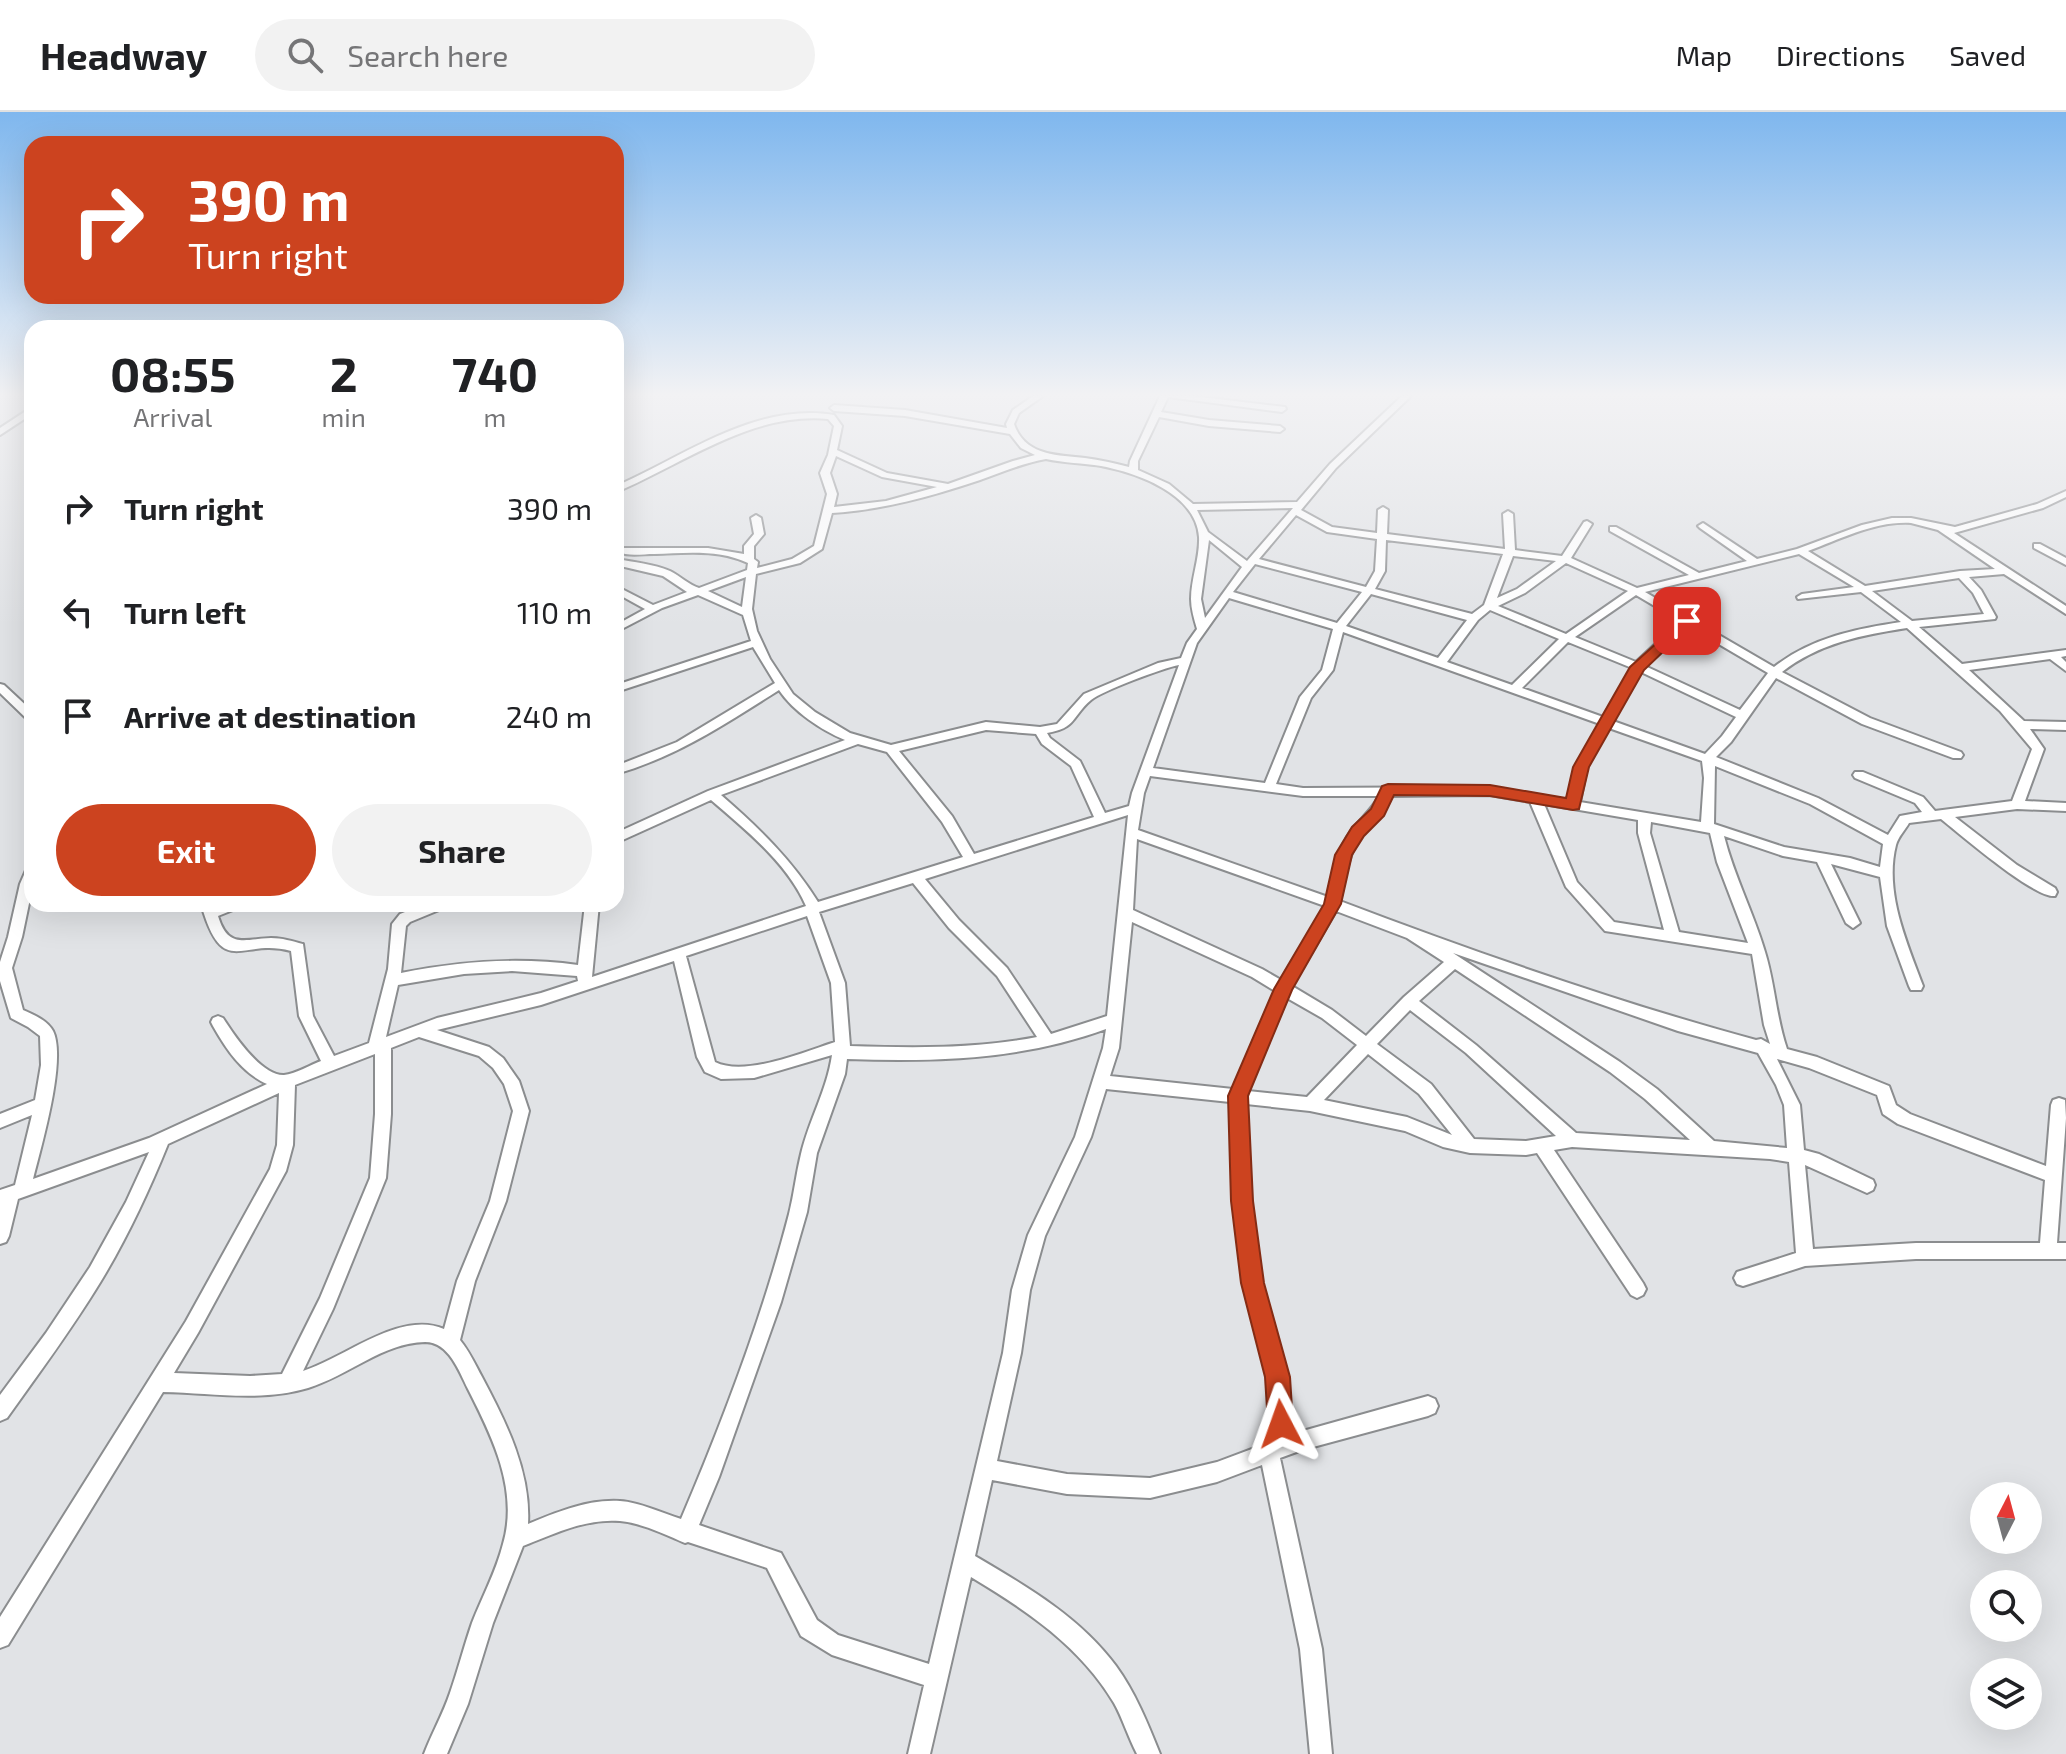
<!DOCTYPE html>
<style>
:root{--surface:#fff;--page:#f2f2f2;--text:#202124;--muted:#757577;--line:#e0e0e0;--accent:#cc431f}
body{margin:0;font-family:"Exo 2",sans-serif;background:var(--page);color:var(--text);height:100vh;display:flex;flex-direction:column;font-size:30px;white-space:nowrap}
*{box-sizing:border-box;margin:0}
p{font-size:26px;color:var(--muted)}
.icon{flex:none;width:44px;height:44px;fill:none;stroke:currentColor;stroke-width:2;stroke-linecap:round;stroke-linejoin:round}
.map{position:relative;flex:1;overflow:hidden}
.side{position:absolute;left:24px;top:208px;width:600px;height:592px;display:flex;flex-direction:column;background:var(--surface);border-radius:24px;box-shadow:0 8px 32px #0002}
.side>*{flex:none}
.guide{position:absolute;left:24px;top:24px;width:600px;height:168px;border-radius:24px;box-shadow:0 8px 32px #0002;background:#cc431f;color:#fff;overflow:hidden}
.needle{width:52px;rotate:6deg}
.controls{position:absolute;left:1970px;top:1370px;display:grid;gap:16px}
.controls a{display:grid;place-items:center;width:72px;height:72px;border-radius:50%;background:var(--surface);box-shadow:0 8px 32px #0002;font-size:40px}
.pin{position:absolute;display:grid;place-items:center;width:68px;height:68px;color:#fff;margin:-34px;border-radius:16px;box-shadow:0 4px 12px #0006}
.me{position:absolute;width:88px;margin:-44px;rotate:356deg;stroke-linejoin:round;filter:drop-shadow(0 0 6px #0008)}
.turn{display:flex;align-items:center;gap:28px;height:168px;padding:0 32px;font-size:36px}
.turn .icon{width:104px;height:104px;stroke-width:2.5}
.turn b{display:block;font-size:56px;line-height:68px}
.eta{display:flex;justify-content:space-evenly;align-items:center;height:136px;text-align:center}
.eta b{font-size:48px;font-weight:700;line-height:56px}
.button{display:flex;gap:16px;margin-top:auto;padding:16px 32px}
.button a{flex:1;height:92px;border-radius:48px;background:var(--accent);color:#fff;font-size:32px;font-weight:700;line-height:92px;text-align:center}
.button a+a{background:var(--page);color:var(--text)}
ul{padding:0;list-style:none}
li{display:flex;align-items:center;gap:24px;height:104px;padding:0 32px}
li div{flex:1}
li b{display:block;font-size:30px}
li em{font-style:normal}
header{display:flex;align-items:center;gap:48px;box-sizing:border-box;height:112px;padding:0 40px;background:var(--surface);border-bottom:2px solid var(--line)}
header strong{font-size:38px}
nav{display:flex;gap:44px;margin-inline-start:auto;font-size:28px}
.search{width:560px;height:72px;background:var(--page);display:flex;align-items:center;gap:20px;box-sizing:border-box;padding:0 28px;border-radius:44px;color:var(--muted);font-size:30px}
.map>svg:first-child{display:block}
</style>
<header>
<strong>Headway</strong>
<div class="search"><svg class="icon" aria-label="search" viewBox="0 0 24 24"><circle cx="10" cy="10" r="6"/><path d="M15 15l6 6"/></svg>Search here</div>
<nav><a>Map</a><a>Directions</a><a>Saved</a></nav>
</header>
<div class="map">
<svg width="2066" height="1642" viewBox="0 0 2066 1642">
<rect width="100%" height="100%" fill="#e1e3e6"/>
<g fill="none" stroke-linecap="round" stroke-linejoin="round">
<!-- minor casing -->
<g stroke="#8b8d8f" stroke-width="4">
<path id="minor" d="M1033,284H1043L1019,301L1014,312C1025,344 1057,343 1085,346C1100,348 1114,351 1129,355L1130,349L1160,284H1193L1285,295L1286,297L1282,300L1168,285L1161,300L1209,308L1280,314L1284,317L1280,320L1209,314L1159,305L1138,349V358L1169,372L1193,392L1297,390L1330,352L1402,284H1411L1336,356L1301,398L1332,415L1377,421L1378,398L1383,395L1388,398L1387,422L1505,437L1503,402L1508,399L1513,402L1515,438L1562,444L1584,410L1587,409L1592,412L1571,446L1637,476L1689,463L1610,419V415H1616L1699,461L1747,449L1700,416L1698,414L1703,411L1757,447L1797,437L1862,413L1892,406H1911L1955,415L2037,392L2066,379V385L2043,396L1954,421L2066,494V502L2004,462L1969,465L1981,478L1996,505L1995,507L1919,515L1962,552L2066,538V544L2061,545L2066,550V559L2050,547L1969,558L2024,609L2066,610V618L2030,617L2044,637L2025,689L2066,691V699L2017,697L1955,705L2017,753L2055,776L2057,780L2055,784C2035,787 1960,722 1941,707L1909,711C1905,718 1898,725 1896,733C1884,780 1907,831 1923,874L1921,878H1911L1909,874L1887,814L1880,765L1831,752L1860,811L1853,816L1846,811L1817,750L1783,744L1724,724C1734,764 1754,802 1765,840C1775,872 1776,905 1787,937L1817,945L1889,974L1896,993L1910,1002L2046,1054L2051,993L2053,988L2059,986L2065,988L2066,1006L2057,1131H2066V1147H1916L1805,1154L1743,1174L1737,1172L1734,1166L1737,1160L1796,1141L1789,1050L1770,1047L1572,1035L1554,1038L1643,1171L1646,1177L1643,1183L1637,1186L1631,1183L1537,1041L1526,1043L1470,1041L1443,1035L1405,1019L1310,999L1246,992L1250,1089L1261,1171L1287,1265L1292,1322L1428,1284L1435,1287L1438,1294L1435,1301L1428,1304L1302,1338L1280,1346L1322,1537L1332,1642H1310L1300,1537L1262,1353L1217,1370L1150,1386L1067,1382L992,1368L975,1444C1026,1474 1080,1505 1116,1554C1135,1580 1148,1612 1160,1642H1137C1128,1625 1123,1607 1114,1591C1080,1534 1026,1498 971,1465L930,1642H908L924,1573L832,1543L801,1524L767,1456L688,1430L685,1431C666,1423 642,1411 620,1409C586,1406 554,1422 523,1434L493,1511L468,1592L447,1642H424C432,1621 443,1602 450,1581C458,1558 464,1534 472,1511C482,1485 496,1460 503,1432C519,1378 492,1324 468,1277C459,1259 449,1230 425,1230C382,1231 348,1264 308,1276C262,1290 210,1281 163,1280L8,1533L0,1536V1505L186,1209L270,1057L277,1033L279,981L168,1032C149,1079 127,1126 101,1169C72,1217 39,1261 7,1306L0,1309V1283L46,1221L90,1155L126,1090L149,1040L18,1087L9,1124L6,1130L0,1132V1078L15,1073L32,1003L0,1016V1002L35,988L41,953L40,924L28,915L11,906L0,869V850L8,825L20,772L27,756L32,754V777L22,825L12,856L23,898C34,903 47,908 53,919C67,947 41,1035 33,1067L149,1026L267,972C242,961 226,937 213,914L211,910L213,906L218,904L223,906C234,923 261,964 284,963C295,962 310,953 321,949L299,904L291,839C241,825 223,869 201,792H215V794L240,792L238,796L218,804C228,837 244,827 271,826C282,826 292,829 303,832L313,904L334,944L369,931L388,857L392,812L400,802L425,792H446L444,796L410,810L406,814L401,861C460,849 519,845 578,853L585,792H599L592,865L806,794C788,752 745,717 711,688L616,731V721L708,679L845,628C821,618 794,600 779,578C727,611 676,645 616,662V654L677,630L775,571L753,535L616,580V573L751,529L743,503L698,483L662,496L616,520V513L645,497L616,481V474L653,493L687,480L663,464L616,453V447C634,450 653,452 670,459C680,464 689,473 699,476L747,458L748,451C719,437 685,441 654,442C642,442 627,445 617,439L622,436H708L744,442V434L754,422L751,406L756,403L761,406L764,422L754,434V447L758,450L757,456L792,447L814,434L827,382L820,361L828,343L834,314L828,307C752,300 686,350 619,379L616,380V374C685,344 756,290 834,303L842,314L837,338L887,361L948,372L1013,349L1035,343L1021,336L1010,322L905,304L834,299L830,296L834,293L905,298L1007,316L1006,312L1013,298ZM836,344L882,365L937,375L886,389L834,395L837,382L830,361ZM1046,347C1064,351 1083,351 1101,354C1138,361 1196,382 1199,425C1200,446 1191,466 1191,487C1191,497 1194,507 1197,517L1187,531L1181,546L1158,551L1084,582L1057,612L1040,615L986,610L891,633L850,621L815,600L793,582L770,547L757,519L752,497L756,462L800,451L822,437L832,401C883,398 932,384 980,368C1002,360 1023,351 1046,347ZM1293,396L1247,449L1208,420L1197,398ZM1296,403L1327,420L1377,427L1375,459L1366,475L1259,447ZM1911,411L1938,418L1995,457L1960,459L1865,474L1808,439C1841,427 1875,409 1911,411ZM1209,428L1242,455L1205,506L1201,487ZM1386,428L1503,442L1484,493L1472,502L1375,477L1385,459ZM1799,442L1854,475L1802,482L1797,485L1798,487L1861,480L1901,510C1855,517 1811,526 1774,555L1645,480ZM1513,444L1556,449L1517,477L1497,486ZM1566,451L1628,479L1566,522L1498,494L1525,481ZM1255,452L1362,480L1337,511L1233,480ZM746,465L742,495L708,479ZM1959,466L1973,481L1984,502L1912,509L1872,479ZM1371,482L1467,508L1438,546L1346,514ZM1636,483L1680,509L1636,550L1575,525ZM1229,486L1333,517L1322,558L1300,585L1265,671L1153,656L1197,531ZM1490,498L1559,527L1512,573L1447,550L1478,508ZM1688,514L1768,561L1740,598L1645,554ZM1907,516L2000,599L2032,637L2012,689L1935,699L1923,685L1863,660H1855L1853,663L1855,666L1915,691L1922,700L1900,704L1888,723L1818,686L1716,645L1731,630L1776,566L1862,612L1953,646H1961L1963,643L1961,640L1870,606L1782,560C1819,531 1862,523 1907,516ZM1343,520L1600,612L1575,655L1568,688L1490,675L1303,676L1276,672L1311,586L1333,558ZM1568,530L1632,556L1603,605L1522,576ZM1179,553L1132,681L1129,694L1105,701L1080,649L1050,626L1047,621C1077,616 1071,605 1091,588C1102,579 1163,556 1179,553ZM1641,560L1736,605L1722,624L1705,642L1613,609ZM1609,616L1702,649L1704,666L1701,710L1580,690L1587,655ZM986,618L1036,622L1042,632L1071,654L1094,705L974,742L952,704L899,639ZM858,632L887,640L942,710L963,745L818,790C792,748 758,715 721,683ZM1715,654L1810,692L1883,732L1880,755L1850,746L1784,735L1714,712ZM1150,664L1303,684H1379C1372,698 1360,707 1351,719C1337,738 1333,762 1328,785L1138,718L1144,681ZM1490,683L1530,690L1566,775L1605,819L1752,842L1764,913L1770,932L1761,927L1756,928C1616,890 1477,841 1340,789C1345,769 1347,747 1358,729C1368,712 1383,701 1392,684ZM1544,692L1638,708V721L1664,818L1614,810L1577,770ZM1128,703L1107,904L1051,922L1007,856L959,808L925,767ZM1651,710L1710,721L1717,750L1748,831L1679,820L1650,721ZM1137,727L1325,794L1281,868L1262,857L1133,798ZM913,771L949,816L997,864L1037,925C975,937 913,936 850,934L845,871L819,800ZM1336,799L1407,826L1444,850L1404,885L1366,924L1332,898L1292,874ZM807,804L831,871L835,930C804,940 745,965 715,950L686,844ZM1132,810L1252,865L1275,879L1233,977L1110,964L1119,936ZM1453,841L1678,919L1758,941L1776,973L1784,993L1787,1036L1714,1029L1657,977L1620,950ZM674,849L697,945L705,960L721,967L754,966L832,943C827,978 809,1008 801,1042C796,1062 794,1082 789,1102C763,1203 722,1311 681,1407C662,1401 639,1390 620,1389C588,1387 557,1400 528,1412C531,1360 506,1310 482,1265C475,1252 469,1239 460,1228L475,1169L506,1089L529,999L519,969L503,946L489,935L437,918L541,893ZM1455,857L1610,960L1645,987L1690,1028L1576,1021L1476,933L1419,889ZM512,859L577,864L578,869L541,881L437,906L386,925L398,873L464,862ZM1287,886L1322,906L1357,933L1307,985L1248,979ZM1410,898L1466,941L1556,1024L1526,1029L1474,1027L1431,972L1377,932ZM1106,917L1103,936L1075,1025L1028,1123L1012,1178L1003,1241L929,1552L838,1523L817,1508L781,1441L699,1413L719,1365L781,1190L807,1100L817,1041L845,962L847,947C936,950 1021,948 1106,917ZM419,925L479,944L493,956L504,972L513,999L490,1089L457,1169L444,1217C400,1198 345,1246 303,1259L333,1197L386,1066L391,1002V936ZM375,942V1002L370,1066L320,1186L282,1262L250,1264L174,1261L198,1221L286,1059L293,1033L295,973ZM1368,942L1419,982L1452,1023L1407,1005L1324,988ZM1777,947L1809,956L1877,983L1883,1002L1898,1012L2045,1068L2040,1131H1916L1813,1137L1805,1053L1867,1081L1873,1078L1875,1073L1873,1068L1819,1042L1804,1038L1800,993ZM1106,977L1230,990L1234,1089L1243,1171L1269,1265L1273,1329L1217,1350L1150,1366L1067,1362L997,1349L1021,1241L1030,1178L1045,1124L1091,1025Z
M32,295V302L0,323V316Z
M2034,432H2040L2066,446V453L2034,436Z
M0,572L4,573L32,599V609L28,608L0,581Z"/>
</g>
<!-- minor -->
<use href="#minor" fill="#fff" fill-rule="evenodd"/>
</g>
<!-- sky -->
<linearGradient id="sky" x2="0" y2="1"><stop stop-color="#7fb7ee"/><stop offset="0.55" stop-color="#f2f2f4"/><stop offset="1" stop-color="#f2f2f4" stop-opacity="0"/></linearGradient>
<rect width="2066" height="514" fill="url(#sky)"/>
<!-- route -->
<path fill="#cc431f" stroke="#852c14" stroke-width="2" d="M1687,504L1692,506V512L1644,558L1589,655L1579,697L1573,698L1490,684L1394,683L1384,704L1364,724L1352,743L1341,792L1292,878L1248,984L1253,1089L1264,1171L1290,1265L1293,1312L1290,1321L1281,1324L1272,1321L1268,1312L1265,1265L1241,1171L1231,1089L1228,984L1274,877L1324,792L1335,743L1352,715L1371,697L1382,674L1388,672L1490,673L1566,686L1573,655L1630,555Z"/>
</svg>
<div class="controls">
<a><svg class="needle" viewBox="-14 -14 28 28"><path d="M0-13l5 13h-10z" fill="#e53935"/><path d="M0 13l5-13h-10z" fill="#757577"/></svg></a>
<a><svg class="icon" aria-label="search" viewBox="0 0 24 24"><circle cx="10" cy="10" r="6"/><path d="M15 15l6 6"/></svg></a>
<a><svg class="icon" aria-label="layers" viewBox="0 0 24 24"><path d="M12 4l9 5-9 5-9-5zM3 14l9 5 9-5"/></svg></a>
</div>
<div class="pin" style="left:1687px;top:509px;background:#d93025"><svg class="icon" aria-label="arrive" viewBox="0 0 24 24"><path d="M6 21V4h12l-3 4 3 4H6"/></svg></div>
<svg class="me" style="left:1281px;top:1312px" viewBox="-20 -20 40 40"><path d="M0-17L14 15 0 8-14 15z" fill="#cc431f" stroke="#fff" stroke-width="4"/></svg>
<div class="guide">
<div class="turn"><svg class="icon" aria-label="right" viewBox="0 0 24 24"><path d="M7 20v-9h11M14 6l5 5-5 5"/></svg><div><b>390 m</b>Turn right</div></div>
</div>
<section class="side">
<div class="eta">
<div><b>08:55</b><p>Arrival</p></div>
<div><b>2</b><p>min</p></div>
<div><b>740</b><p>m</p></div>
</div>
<ul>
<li><svg class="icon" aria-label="right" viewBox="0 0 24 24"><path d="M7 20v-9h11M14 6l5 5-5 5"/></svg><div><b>Turn right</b></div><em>390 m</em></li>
<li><svg class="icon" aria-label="left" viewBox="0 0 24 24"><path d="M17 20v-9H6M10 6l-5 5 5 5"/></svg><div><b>Turn left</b></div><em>110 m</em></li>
<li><svg class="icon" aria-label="arrive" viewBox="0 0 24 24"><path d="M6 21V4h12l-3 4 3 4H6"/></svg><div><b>Arrive at destination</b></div><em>240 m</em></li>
</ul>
<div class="button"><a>Exit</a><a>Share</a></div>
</section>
</div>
